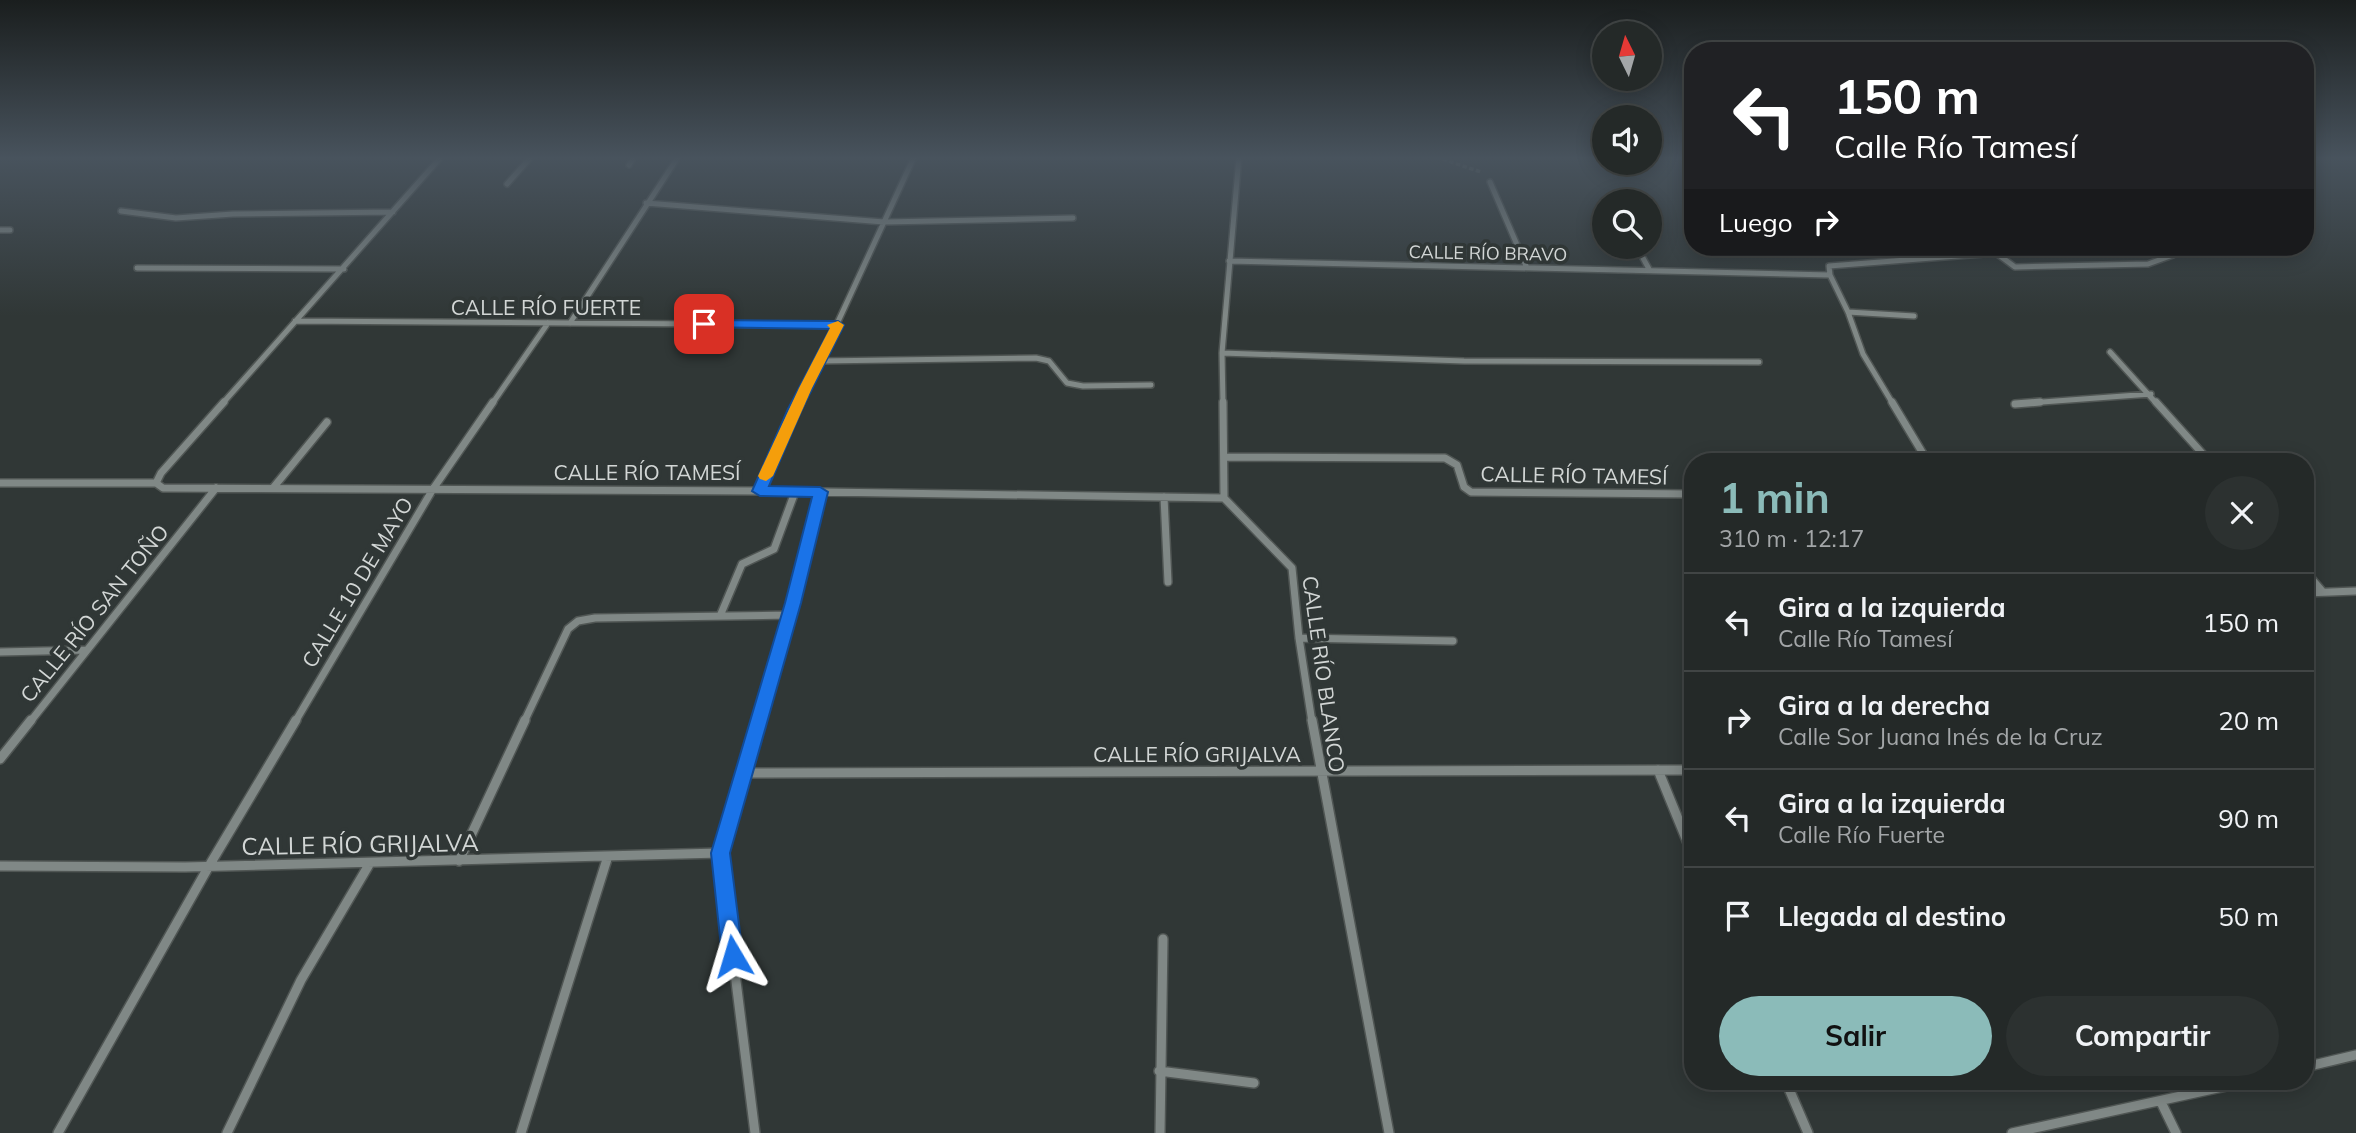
<!DOCTYPE html>
<html lang="es">
<meta charset="utf-8">
<style>
:root{--surface:#242928;--page:#2c3130;--text:#f1f3f6;--muted:#a3a6a8;--line:#414545;--accent:#8bbbb9}
body{margin:0;font-family:Mulish,sans-serif;background:var(--page);color:var(--text);height:100vh;display:flex;flex-direction:column;font-size:26px;white-space:nowrap}
*{box-sizing:border-box;margin:0}
p{font-size:23px;color:var(--muted)}
.icon{flex:none;width:38px;height:38px;fill:none;stroke:currentColor;stroke-width:2;stroke-linecap:round;stroke-linejoin:round}
.map{position:relative;flex:1;overflow:hidden}
.sheet{position:absolute;left:1684px;top:453px;width:630px;height:637px;display:flex;flex-direction:column;background:var(--surface);border-radius:28px;box-shadow:0 4px 18px #0003,0 0 0 2px var(--line)}
.sheet>*{flex:none}
.hud{position:absolute;left:1684px;top:42px;width:630px;height:214px;border-radius:28px;box-shadow:0 4px 18px #0003,0 0 0 2px var(--line);background:#202124;color:#fff;overflow:hidden}
.needle{width:46px;rotate:355deg}
.fabs{position:absolute;left:1592px;top:21px;display:grid;gap:14px}
.fabs a{display:grid;place-items:center;width:70px;height:70px;border-radius:50%;background:var(--surface);box-shadow:0 4px 18px #0003,0 0 0 2px var(--line);font-size:35px}
.pin{position:absolute;display:grid;place-items:center;width:60px;height:60px;color:#fff;margin:-30px;border-radius:14px;box-shadow:0 4px 10px #0006}
.me{position:absolute;width:77px;margin:-38px;rotate:353deg;stroke-linejoin:round;filter:drop-shadow(0 0 5px #0008)}
.turn{display:flex;align-items:center;gap:24px;height:147px;padding:0 35px;font-size:32px}
.turn .icon{width:91px;height:91px;stroke-width:2.5}
.turn b{display:block;font-size:49px;line-height:60px}
.then{display:flex;align-items:center;height:66px;padding:0 35px;background:#0003;gap:14px;font-size:26px}
.round{display:grid;place-items:center;flex:none;width:74px;height:74px;border-radius:37px;background:var(--page)}
.summary{display:flex;align-items:center;justify-content:space-between;height:119px;padding:0 35px}
h1{font-size:42px;font-weight:700;line-height:52px;color:var(--accent)}
.button{display:flex;gap:14px;margin-top:auto;padding:14px 35px}
.button a{flex:1;height:80px;border-radius:42px;background:var(--accent);color:#111;font-size:28px;font-weight:700;line-height:80px;text-align:center}
.button a+a{background:var(--page);color:var(--text)}
ul{padding:0;list-style:none}
li{display:flex;align-items:center;gap:21px;height:98px;padding:0 35px;border-top:2px solid var(--line)}
li div{flex:1}
li b{display:block;font-size:26px}
li em{font-style:normal}
.map>svg:first-child{display:block}
</style>
<div class="map">
<svg width="2356" height="1133" viewBox="0 0 2356 1133">
<rect width="100%" height="100%" fill="#303736"/>
<g fill="none" stroke-linecap="round" stroke-linejoin="round">
<!-- street-far2 casing -->
<g stroke="#505654" stroke-width="8">
<path id="street-far2" d="M629,165L634,157
M1490,182L1527,268
M507,184L531,157
M646,203L884,222L1073,218
M121,211L176,218L233,214L393,212
M0,230H10
M1637,247L1649,269
M1996,253L2015,267L2148,264L2173,255
M1229,261L1830,275
M137,268L344,269
M1848,312L1914,316
M295,321L838,325
M570,323L678,157
M2110,352L2157,404
M1222,353L1464,361L1759,362
M819,361L1036,358L1049,361L1067,383L1083,386L1151,385
M222,404L441,157
M492,404L548,323
M800,404L914,157
M1223,404L1222,353L1239,157
M1893,404L1863,354L1848,312L1830,275L1829,266L1996,253
M2016,404L2151,394"/>
</g>
<!-- street-far1 casing -->
<g stroke="#505654" stroke-width="10">
<path id="street-far1" d="M1223,402L1224,498L1292,568L1299,638L1312,722
M1892,402L1928,462
M2156,402L2210,462
M2015,404L2040,402
M1224,457L1445,458L1457,465L1464,487L1471,492L1692,494
M0,483H156
M156,483L163,488L760,491L1224,498
M156,483L161,473L224,402
M273,488L327,422
M760,491L801,402
M1164,497L1168,582
M2305,571L2323,592
M2305,593L2356,591
M720,616L742,564L774,549L795,492
M1299,638L1453,641
M0,652L87,650
M30,722L216,488
M295,722L433,489L493,402
M524,722L568,629L578,621L595,618L789,615
M758,722L793,602L820,492"/>
</g>
<!-- street casing -->
<g stroke="#505654" stroke-width="12">
<path id="street" d="M1312,720L1389,1133
M0,759L31,720
M1658,770L1692,853
M744,773L1692,770
M459,861L525,720
M0,866L185,867L720,853
M2305,1067L2356,1055
M1159,1071L1254,1083
M1786,1082L1808,1133
M2161,1102L2176,1133
M58,1133L209,866L296,720
M227,1133L301,980L370,863
M521,1133L608,856
M755,1133L720,853L759,720
M1160,1133L1163,939
M2012,1133L2245,1082"/>
</g>
<!-- path -->
<path stroke="#626867" stroke-width="3.5" stroke-dasharray="4.5 2.5" stroke-linecap="butt" d="M1436,157L1481,172"/>
<!-- street-far2 -->
<use href="#street-far2" stroke="#808886" stroke-width="5"/>
<!-- street-far1 -->
<use href="#street-far1" stroke="#808886" stroke-width="7"/>
<!-- street -->
<use href="#street" stroke="#808886" stroke-width="9"/>
</g>
<!-- sky -->
<linearGradient id="sky" x2="0" y2="1"><stop stop-color="#1a1e1e"/><stop offset="0.5" stop-color="#48535d"/><stop offset="1" stop-color="#48535d" stop-opacity="0"/></linearGradient>
<rect width="2356" height="316" fill="url(#sky)"/>
<!-- route -->
<path fill="#1a73e8" stroke="#114b97" stroke-width="2" d="M704,320L838,321L844,325L802,409L769,486L820,487L828,492L801,603L730,853L743,956L740,963L733,966L726,963L722,956L711,853L785,603L812,497L760,496L752,491L788,409L830,329L699,327L697,324Z"/>
<!-- slow -->
<path fill="#f59e0b" d="M838,321L844,325L812,388L773,476L766,481L760,479L758,476L799,388L830,328L827,325Z"/>
<g text-anchor="middle" dominant-baseline="central" stroke-width="7" stroke-linejoin="round" paint-order="stroke">
<!-- far-street labels -->
<g font-size="18" fill="#d2d6d5" stroke="#303736">
<text transform="translate(1488 253) rotate(1)">CALLE RÍO BRAVO</text>
</g>
<!-- street labels -->
<g font-size="21" fill="#d2d6d5" stroke="#303736">
<text x="546" y="307">CALLE RÍO FUERTE</text>
<text x="647" y="472">CALLE RÍO TAMESÍ</text>
<text transform="translate(1574 475) rotate(1)">CALLE RÍO TAMESÍ</text>
<text transform="translate(357 582) rotate(-59)">CALLE 10 DE MAYO</text>
<text transform="translate(94 613) rotate(-51)">CALLE RÍO SAN TOÑO</text>
<text transform="translate(1324 674) rotate(82)">CALLE RÍO BLANCO</text>
<text x="1197" y="754">CALLE RÍO GRIJALVA</text>
</g>
<!-- near-street labels -->
<g font-size="24" fill="#d2d6d5" stroke="#303736">
<text transform="translate(360 844) rotate(-1)">CALLE RÍO GRIJALVA</text>
</g>
</g>
</svg>
<div class="fabs">
<a><svg class="needle" viewBox="-14 -14 28 28"><path d="M0-13l5 13h-10z" fill="#e53935"/><path d="M0 13l5-13h-10z" fill="#a3a6a8"/></svg></a>
<a><svg class="icon" aria-label="sound" viewBox="0 0 24 24"><path d="M4 9h4l5-4v14l-5-4H4zM17 9q2 3 0 6"/></svg></a>
<a><svg class="icon" aria-label="search" viewBox="0 0 24 24"><circle cx="10" cy="10" r="6"/><path d="M15 15l6 6"/></svg></a>
</div>
<div class="pin" style="left:704px;top:324px;background:#d93025"><svg class="icon" aria-label="arrive" viewBox="0 0 24 24"><path d="M6 21V4h12l-3 4 3 4H6"/></svg></div>
<svg class="me" style="left:733px;top:956px" viewBox="-20 -20 40 40"><path d="M0-17L14 15 0 8-14 15z" fill="#1a73e8" stroke="#fff" stroke-width="4"/></svg>
<div class="hud">
<div class="turn"><svg class="icon" aria-label="left" viewBox="0 0 24 24"><path d="M17 20v-9H6M10 6l-5 5 5 5"/></svg><div><b>150 m</b>Calle Río Tamesí</div></div>
<div class="then">Luego<svg class="icon" aria-label="right" viewBox="0 0 24 24"><path d="M7 20v-9h11M14 6l5 5-5 5"/></svg></div>
</div>
<section class="sheet">
<div class="summary"><div><h1>1 min</h1><p>310 m · 12:17</p></div><a class="round"><svg class="icon" aria-label="close" viewBox="0 0 24 24"><path d="M6 6l12 12M18 6L6 18"/></svg></a></div>
<ul>
<li><svg class="icon" aria-label="left" viewBox="0 0 24 24"><path d="M17 20v-9H6M10 6l-5 5 5 5"/></svg><div><b>Gira a la izquierda</b><p>Calle Río Tamesí</p></div><em>150 m</em></li>
<li><svg class="icon" aria-label="right" viewBox="0 0 24 24"><path d="M7 20v-9h11M14 6l5 5-5 5"/></svg><div><b>Gira a la derecha</b><p>Calle Sor Juana Inés de la Cruz</p></div><em>20 m</em></li>
<li><svg class="icon" aria-label="left" viewBox="0 0 24 24"><path d="M17 20v-9H6M10 6l-5 5 5 5"/></svg><div><b>Gira a la izquierda</b><p>Calle Río Fuerte</p></div><em>90 m</em></li>
<li><svg class="icon" aria-label="arrive" viewBox="0 0 24 24"><path d="M6 21V4h12l-3 4 3 4H6"/></svg><div><b>Llegada al destino</b></div><em>50 m</em></li>
</ul>
<div class="button"><a>Salir</a><a>Compartir</a></div>
</section>
</div>
